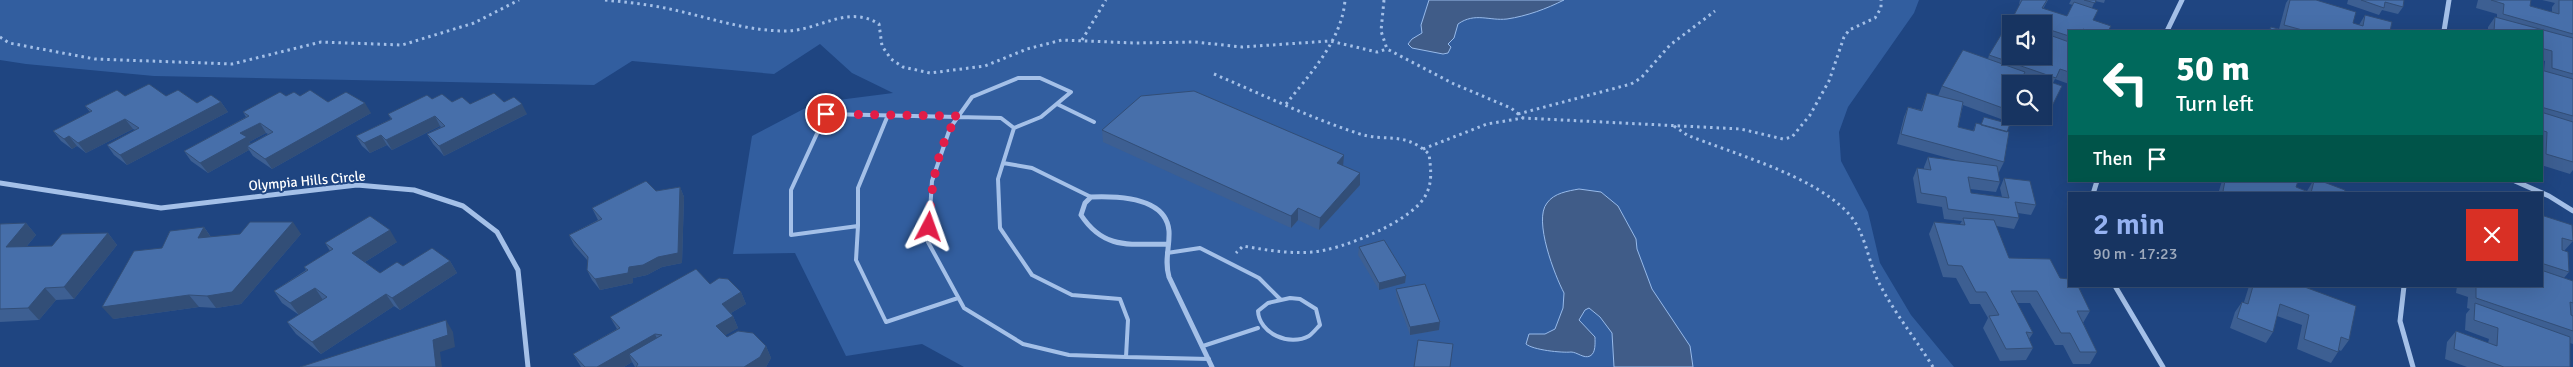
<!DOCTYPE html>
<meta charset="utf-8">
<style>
:root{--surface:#173461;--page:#203c67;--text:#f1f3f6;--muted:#9eaabd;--line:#364f76;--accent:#95b2f1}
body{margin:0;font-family:Signika,sans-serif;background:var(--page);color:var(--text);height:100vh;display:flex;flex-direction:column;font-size:19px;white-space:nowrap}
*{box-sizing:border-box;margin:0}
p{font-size:16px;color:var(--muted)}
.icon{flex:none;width:28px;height:28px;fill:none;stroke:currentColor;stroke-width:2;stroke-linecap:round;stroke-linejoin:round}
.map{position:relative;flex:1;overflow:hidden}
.details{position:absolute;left:2068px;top:192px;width:475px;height:95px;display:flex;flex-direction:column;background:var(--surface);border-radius:0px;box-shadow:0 5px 20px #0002,0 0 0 1px var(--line)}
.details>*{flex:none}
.guide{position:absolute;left:2068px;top:30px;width:475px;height:152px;border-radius:0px;box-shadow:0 5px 20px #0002,0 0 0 1px var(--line);background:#00695c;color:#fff;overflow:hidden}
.buttons{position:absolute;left:2002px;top:15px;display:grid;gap:10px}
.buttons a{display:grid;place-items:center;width:50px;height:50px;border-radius:0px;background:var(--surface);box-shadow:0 5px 20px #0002,0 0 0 1px var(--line);font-size:25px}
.pin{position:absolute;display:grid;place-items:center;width:42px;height:42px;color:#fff;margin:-21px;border:2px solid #fff;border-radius:50%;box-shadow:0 1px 5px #0007}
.me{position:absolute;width:55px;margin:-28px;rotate:4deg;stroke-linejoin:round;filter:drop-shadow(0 0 4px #0008)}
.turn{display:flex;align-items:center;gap:18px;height:105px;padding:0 25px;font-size:22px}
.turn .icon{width:65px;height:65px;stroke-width:2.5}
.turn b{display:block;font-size:35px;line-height:42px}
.then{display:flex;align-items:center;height:48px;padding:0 25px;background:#0003;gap:10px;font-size:19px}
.round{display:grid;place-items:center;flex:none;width:52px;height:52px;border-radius:0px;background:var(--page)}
.headline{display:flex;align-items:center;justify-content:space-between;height:85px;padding:0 25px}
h1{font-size:30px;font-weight:600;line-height:38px;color:var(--accent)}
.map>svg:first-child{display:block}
</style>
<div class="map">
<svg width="2573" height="367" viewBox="0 0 2573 367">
<rect width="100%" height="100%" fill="#1f4581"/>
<!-- green -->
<path fill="#325e9f" d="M0,0H1919L1914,13L1848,107L1839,132L1841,161L1868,212L1880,263L1911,315L1954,367H964L922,344L846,356L795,253L733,254L752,136L815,103L893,93L852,73L820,44L774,74L632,61L594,85L154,76L26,64L0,60Z"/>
<!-- water -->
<path fill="#405c88" stroke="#97baea" d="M1429,0H1564C1546,9 1527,16 1507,19C1489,21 1475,12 1458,24L1454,38L1448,44L1451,47L1448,53L1443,54L1412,48L1408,44L1412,39L1422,33L1421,25Z
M1579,189L1601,192L1618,206L1636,239L1637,249L1652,289L1690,346L1693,367H1614L1612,333L1600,317L1589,308L1585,310L1579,320L1595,337C1595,343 1596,353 1590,356C1584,359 1577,352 1571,352C1562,353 1533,350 1526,344L1529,334H1545L1555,329L1563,308L1564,293C1555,276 1533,220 1547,203C1554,193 1568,191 1579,189Z"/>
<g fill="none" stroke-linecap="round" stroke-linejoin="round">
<!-- path -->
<path stroke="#a4c0e8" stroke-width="3" stroke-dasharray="2.5 4" stroke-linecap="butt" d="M605,0C625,2 645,4 665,8C705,16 744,31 785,31C819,31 847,4 879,24L882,46L891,59L903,67L930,73L985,66L1027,49L1062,40L1134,43L1195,42L1242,47L1330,41L1377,52L1387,49
M1384,0L1381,31L1387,49L1454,84L1511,108L1523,118
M0,37L9,43L95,59L232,64L321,42L402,45L474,23L519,0
M1082,40L1106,0
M1214,74C1261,94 1308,117 1357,133C1385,143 1403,130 1429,154C1431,170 1433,184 1424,198C1408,223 1341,250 1312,252C1288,254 1266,250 1243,246L1236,253
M1286,104C1310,74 1342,40 1345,0
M1518,114L1631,84L1641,78L1670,45L1715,11
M1674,126L1687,135C1734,154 1812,175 1847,212C1865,230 1867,258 1878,281C1893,311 1915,338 1933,367
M1423,149L1487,124L1523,118L1741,129L1783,139L1792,137L1810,115L1829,81L1844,37L1849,30L1875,18L1881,8V0"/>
<!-- lane -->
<path stroke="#a4c0e8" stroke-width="4" d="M1018,78H1040L1071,92L1041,117L1014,128L998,179L1000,228L1032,275L1072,295L1120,299L1128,320L1126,357L1069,355L1023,344L964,308L928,242L932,181L950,128L972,97Z
M1057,104L1094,122
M1003,163L1032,168L1091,197
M858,226V188L888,115
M1167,253L1200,248L1259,278L1280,299
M958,298L886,322L856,260L858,226L791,235V190L826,114L1001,118L1014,128
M1290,298L1300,299L1316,309L1320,325C1317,328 1313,333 1309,336C1289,347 1259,333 1258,311L1268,303Z
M1203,346L1258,328
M1126,357L1209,359"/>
<!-- street -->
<path stroke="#a4c0e8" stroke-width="5" d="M2167,31L2182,0
M2444,31L2449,0
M2515,181L2549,196L2573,211
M0,183L161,208L357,185L414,190L463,206L497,232L518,270L528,367
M2093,194L2097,181
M1167,244C1130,244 1104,250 1081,215L1085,203L1091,197C1116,196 1166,196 1169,231C1170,247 1164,260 1169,277L1212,367
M2115,286L2163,367
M2404,286L2400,321L2413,367"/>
</g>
<!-- wall -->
<path fill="#3d5f92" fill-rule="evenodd" d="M2020,0H2048L2043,9L2067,16L2073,5L2069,4L2071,0H2105L2104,3L2095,1L2092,8L2093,20L2108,31H2069V84L2055,79L2053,83L2062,86L2043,124L2022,116H2044V84L2022,78L2020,84H2011V116H2021L2017,125L1963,105L1958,127L1973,131L1976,123L2007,132L2004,162L1999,172H1998L2000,182L1996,192L1970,189L1971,193L2002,197L2000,188L2004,178L2036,205L2031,215L2018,213L2019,218L2014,229L1996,226L2009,258L2060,278L2090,311L2083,323L2097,352L2090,364H2073L2063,345H2055L2030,303H2017L2033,333L2029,339L2033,348L2026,360L2000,361L1983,328L1988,318L1980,304H1970L1956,278L1943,277L1929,234L1934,222L1960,224L1962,221L1944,219L1942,207L1917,203L1913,178L1917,168L1924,169V167L1928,157L1959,161L1897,144L1904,117L1908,107L1921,110L1927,93L1938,96L1942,86L1988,59L1989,55L2044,56V24H2011V28L2008,27L2013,17L2020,4H2019Z
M2288,0H2316L2353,23L2359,25L2365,15L2390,31H2268L2271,27L2279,29L2286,3Z
M2348,0H2404L2403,7L2398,14L2382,10L2379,15L2347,4Z
M2478,0H2531L2530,6L2552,12V7L2555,3L2542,0H2573V170L2570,174L2541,165V70L2544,71L2545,61L2541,60V31H2488V27L2495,17H2497V14L2476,8Z
M125,96H166L197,103L221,102L228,112L127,165L114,155L107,145L135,130L133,129L86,153L77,146L72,149L61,141L53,131L90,112L85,106Z
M286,96H300L328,102L371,113L272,169L253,156L249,150L208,173L191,161L184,151L246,117L243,112ZM266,133L268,134L251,144L249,142Z
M432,99L470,104L504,102L527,114L444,156L433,144L427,134L441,127L440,126L392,150L387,145L370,153L362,146L356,136L391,119L388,114Z
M1102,130L1343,166L1360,173V185L1319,230L1298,220L1291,228L1103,142Z
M2222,181H2298L2296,187L2307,191L2313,181H2321L2344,194H2218Z
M680,187L684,197L682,263L662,267L647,275L633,278V283L600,290L592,280L587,270L588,261L574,245L569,235L598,220L592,208L656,191Z
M2541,215L2573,241L2564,251L2569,272L2564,278L2573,281V344L2570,343V367H2467L2445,359L2447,342L2456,331L2488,343L2489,339L2465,330L2466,314L2470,309L2467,308L2468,297L2456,293L2457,286H2541Z
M26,223L36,235L27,246H52L108,233L117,245L74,299L56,300L39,320L0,322V224Z
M204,227L211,237L301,234L241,304L216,308L199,307L113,319L162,248Z
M397,242L365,262L380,273L403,266L450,261L457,273L400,310L394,306L321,354L296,334L287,322L299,315L282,303L274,291L306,270L304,267L330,251L325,243Z
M1359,247L1406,276L1405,283L1379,290L1358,255Z
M2249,286H2311L2309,289L2349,340L2341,351L2339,350L2338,352L2331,363L2297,349L2302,325L2277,316L2273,332L2266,343L2230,328L2235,312L2242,302H2244Z
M1396,289L1439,330L1410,335L1396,296Z
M741,292L746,304L731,313L733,316L738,328L725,335L727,337L766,346L771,358L766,367H635L632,362L624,367H581L573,354L617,329L610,317Z"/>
<!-- shaded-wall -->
<path fill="#324e77" d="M221,102L228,112L127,165L120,155Z
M365,103L371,113L272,169L265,159Z
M522,104L527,114L444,156L439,146Z
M435,116L440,126L392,150L386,140Z
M125,119L133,129L86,153L78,143Z
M260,123L266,133L249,142L253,148L247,146L249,150L208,173L200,163L240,133Z
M381,135L387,145L370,153L364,143Z
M69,136L77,146L72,149L64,139Z
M1344,155L1343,167L1337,163Z
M1360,173V185L1319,230L1320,218Z
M680,187L684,197L682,263L662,267L647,275L633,278V283L600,290L595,279L629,267Z
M1298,208V220L1291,228V216Z
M293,222L301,234L241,304L216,308L207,296Z
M26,223L36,235L16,259L6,247Z
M204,227L212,239L198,238Z
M390,230L397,242L360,265L352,253Z
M108,233L117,245L74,299L64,287Z
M450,261L457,273L400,310L392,298Z
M1406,276L1405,283L1379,290V283Z
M45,288L56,300L39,320L28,308Z
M315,288L323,300L299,315L290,303Z
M741,292L746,304L726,316L722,304Z
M386,294L394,306L321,354L312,342Z
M189,295L199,307L113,319L102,307Z
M733,316L738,328L721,338L716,326Z
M446,320L453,332L455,347L440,352L442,367H436L433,340Z
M1440,322L1439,330L1410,335V327Z
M655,334L660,346L629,354L632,362L624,367H597Z
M766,346L771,358L766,367H744Z"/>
<!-- building -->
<path fill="#476faa" stroke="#324e77" d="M2022,0H2047L2042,8L2067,16L2074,2L2098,10L2093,20L2111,26L2108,31H2088L2083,29L2082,31H2069V36L2044,28V24H2032L2013,17Z
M2084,0H2096L2095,3Z
M2290,0H2316L2356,12L2353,23L2363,26L2365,15L2392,22L2390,31H2306L2284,25Z
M2361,0H2404L2403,7L2385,2L2384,8Z
M2491,0H2531L2530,6L2559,14V0H2573V34L2503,14L2504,4Z
M2495,17L2573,38V74L2552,68V51L2541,48V31H2494Z
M2271,27L2285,31H2270Z
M2004,30L2010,32L2011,30V56H2044V33L2069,42V72L2060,69L2056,78L1989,55Z
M1963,50L2025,72L2019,83L2006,79L2004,83L2011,86V111L1942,86Z
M2541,70L2573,79V116L2541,107Z
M2031,75L2062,86L2048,114L2044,112V84H2027Z
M149,84L166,96L178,90L197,103L211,95L221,102L120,155L107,145L139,128L125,119L78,143L69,136L64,139L53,131L92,111L85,106L117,90L125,96Z
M310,90L328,102L346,92L365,103L265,159L247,146L273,132L260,123L240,133L247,137L200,163L184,151L249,116L243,112L280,92L286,96L294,92L300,96Z
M1194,91L1344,155L1337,163L1360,173L1320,218L1298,208L1291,216L1102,130L1141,96Z
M494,93L504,102L514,97L522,104L439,146L427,134L445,126L435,116L386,140L381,135L364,143L356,136L392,119L388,114L427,95L432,99L442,94L452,102L462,97L470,104Z
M1927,93L1963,102L1958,127L1974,131L1976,123L2009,132L2004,162L1901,134L1908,107L1922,111Z
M2541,112L2573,122V162L2546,154L2547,132L2541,130Z
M1984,117L2010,124L2007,132L1981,125Z
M1928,157L1997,166L2000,182L1968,177L1971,193L2009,198L2004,178L2030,181L2036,205L2015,202L2019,218L1948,209L1946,197L1921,193L1917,168L1931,170Z
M646,181L656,191L680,187L678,253L658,257L643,265L629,267L628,273L595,279L587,270L588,257L569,235L602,219L592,208Z
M2225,181H2298L2296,187L2311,193L2314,181H2321L2345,190L2344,194H2230L2223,191Z
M2541,215L2572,225L2573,241L2562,238V250L2568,252L2569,272L2541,263Z
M370,216L390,230L352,253L380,273L397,262L403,266L432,248L450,261L392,298L386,294L312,342L287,322L327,297L315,288L290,303L274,291L308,270L304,267L333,249L325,243Z
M1963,218L1994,220L2009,258L2050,259L2060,278L2069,279V286H2078L2090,311H2077L2097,352H2080L2070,333H2061L2037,291H2011L2033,333L2026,332L2033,348L2006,349L1989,316L1999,315L1986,292H1976L1962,266L1948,265L1934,222L1965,225Z
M250,222H293L232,292L207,296L189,295L102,307L134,251L162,248L170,231L204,227L198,238L240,234Z
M26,223L6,247L52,246L62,234L108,233L64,287L45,288L28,308L0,309V224Z
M1384,240L1406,276L1379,283L1359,247Z
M696,269L710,284L719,278L728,279L741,292L722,304L733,316L716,326L727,337L738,331L753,333L766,346L760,357L744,367H636L638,364L629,354L662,335L655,334L597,367H585L573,354L620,328L610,317Z
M2541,270L2573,281V303L2570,302L2571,315L2573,316V331L2476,298V286H2541Z
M1425,284L1440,322L1410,327L1396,289Z
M2253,286H2302L2356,306L2349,340L2341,337L2338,352L2304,339L2309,315L2280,304L2273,332L2237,318L2242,302L2248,304Z
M2475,303L2570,337V367H2504L2454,349L2456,331L2497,346L2498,328L2474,320Z
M446,320L448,335L433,340L436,367H300Z
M1418,340L1453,344L1450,367H1414Z"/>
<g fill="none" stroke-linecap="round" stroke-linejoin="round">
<!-- route -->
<path stroke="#e11d48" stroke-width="9" stroke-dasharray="0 16.2" d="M826,114L958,116C936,148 931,188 929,227"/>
</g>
<g text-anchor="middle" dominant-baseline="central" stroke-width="4" stroke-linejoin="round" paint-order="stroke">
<!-- street labels -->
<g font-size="14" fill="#fff" stroke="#1f4581">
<text transform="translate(307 181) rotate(-5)">Olympia Hills Circle</text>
</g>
</g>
</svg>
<div class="buttons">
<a><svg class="icon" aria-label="sound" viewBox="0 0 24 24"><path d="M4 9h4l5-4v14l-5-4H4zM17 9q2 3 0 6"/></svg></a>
<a><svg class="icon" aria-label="search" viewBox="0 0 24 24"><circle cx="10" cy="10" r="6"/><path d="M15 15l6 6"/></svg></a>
</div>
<div class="pin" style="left:826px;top:114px;background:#d93025"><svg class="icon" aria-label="arrive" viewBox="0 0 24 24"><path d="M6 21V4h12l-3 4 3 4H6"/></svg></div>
<svg class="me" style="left:929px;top:227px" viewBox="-20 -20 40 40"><path d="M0-17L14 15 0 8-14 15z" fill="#e11d48" stroke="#fff" stroke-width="4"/></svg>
<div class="guide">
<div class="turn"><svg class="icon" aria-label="left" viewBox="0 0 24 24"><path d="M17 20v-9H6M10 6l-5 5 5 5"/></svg><div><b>50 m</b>Turn left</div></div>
<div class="then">Then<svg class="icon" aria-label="arrive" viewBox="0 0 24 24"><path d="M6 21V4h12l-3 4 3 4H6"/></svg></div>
</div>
<section class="details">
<div class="headline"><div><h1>2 min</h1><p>90 m · 17:23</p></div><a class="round" style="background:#d93025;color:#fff"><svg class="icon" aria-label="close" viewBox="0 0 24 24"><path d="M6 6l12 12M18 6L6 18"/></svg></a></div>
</section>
</div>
